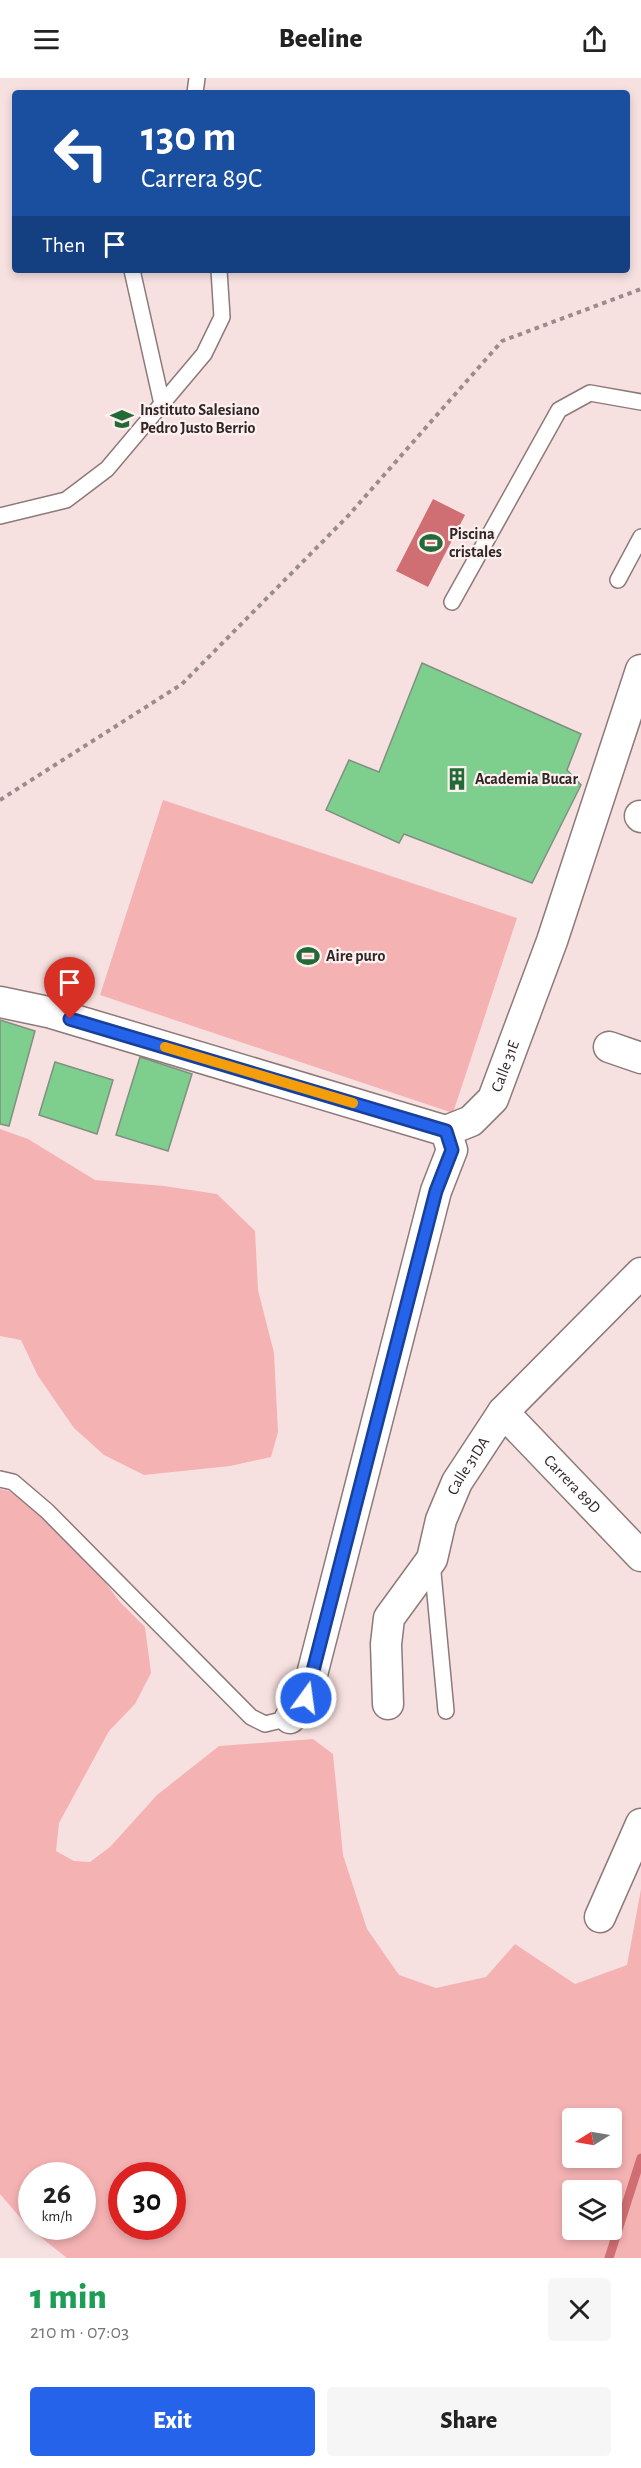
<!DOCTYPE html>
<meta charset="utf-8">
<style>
:root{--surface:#fff;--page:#f6f6f6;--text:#222;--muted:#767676;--accent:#2563eb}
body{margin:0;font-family:"Alegreya Sans",sans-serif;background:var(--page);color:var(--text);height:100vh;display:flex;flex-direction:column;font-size:22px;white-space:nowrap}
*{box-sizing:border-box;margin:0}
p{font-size:20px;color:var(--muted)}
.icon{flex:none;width:33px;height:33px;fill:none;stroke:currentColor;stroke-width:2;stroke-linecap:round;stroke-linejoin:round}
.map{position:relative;height:2180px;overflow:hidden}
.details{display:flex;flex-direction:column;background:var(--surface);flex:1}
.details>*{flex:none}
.banner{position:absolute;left:12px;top:12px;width:618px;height:183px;border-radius:6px;box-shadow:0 3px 9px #0003;background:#1a4fa0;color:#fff;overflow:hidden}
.needle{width:39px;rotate:259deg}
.buttons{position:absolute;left:562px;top:2030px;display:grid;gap:12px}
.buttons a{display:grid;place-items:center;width:60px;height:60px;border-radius:6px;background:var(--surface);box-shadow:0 3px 9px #0003;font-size:30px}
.speed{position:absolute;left:18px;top:2084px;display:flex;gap:12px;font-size:30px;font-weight:700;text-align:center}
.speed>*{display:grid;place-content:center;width:78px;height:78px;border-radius:50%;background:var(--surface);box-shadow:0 3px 9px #0003;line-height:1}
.speed small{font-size:15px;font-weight:400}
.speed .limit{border:9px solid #d22;background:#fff;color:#111}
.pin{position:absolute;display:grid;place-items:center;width:51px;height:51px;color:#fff;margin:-62px -26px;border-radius:50% 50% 50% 0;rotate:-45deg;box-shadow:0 0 6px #0007}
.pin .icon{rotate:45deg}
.me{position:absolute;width:66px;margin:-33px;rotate:14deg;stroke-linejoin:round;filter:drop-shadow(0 0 4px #0008)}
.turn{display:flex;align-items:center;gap:21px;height:126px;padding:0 30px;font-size:27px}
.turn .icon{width:78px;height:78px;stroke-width:2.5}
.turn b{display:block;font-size:42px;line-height:51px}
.then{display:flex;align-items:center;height:57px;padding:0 30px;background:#0003;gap:12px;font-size:22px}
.round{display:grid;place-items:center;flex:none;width:63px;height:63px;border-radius:6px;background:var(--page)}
.head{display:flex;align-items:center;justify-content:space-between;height:102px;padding:0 30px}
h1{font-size:36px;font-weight:800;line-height:45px;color:#1e9e55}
.primary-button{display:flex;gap:12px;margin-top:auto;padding:12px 30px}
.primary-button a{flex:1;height:69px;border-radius:6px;background:var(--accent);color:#fff;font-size:24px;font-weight:800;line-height:69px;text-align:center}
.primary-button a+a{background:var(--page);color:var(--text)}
header{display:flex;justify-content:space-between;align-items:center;height:78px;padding:0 30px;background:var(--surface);font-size:27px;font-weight:800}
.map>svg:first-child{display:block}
</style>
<header><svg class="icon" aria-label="menu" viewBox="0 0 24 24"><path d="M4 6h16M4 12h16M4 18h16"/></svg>Beeline<svg class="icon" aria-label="share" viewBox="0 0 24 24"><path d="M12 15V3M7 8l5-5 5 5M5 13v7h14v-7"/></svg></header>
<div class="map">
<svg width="641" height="2180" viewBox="0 0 641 2180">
<rect width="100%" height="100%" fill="#f7e1e0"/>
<!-- green -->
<path fill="#f5b2b3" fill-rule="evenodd" d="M163,722L517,840L453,1035L100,917Z
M0,1051L28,1061L95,1102L164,1108L217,1116L255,1153L258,1212L274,1275L278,1354L271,1379L230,1388L144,1397L104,1377L74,1350L38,1298L21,1262L0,1258Z
M0,1411L9,1413L34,1430L89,1483L120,1524L145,1549L151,1595L135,1626L109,1653L59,1745L56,1773L74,1783L90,1784L110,1769L157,1717L219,1668L313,1661L333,1676L343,1777L367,1851L399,1897L436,1910L486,1899L515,1866L575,1906L627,1887L641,1811V2180H67L29,2150L0,2116ZM573,2040H612V2079H573ZM32,2097H82V2148H32ZM122,2097H172V2148H122ZM573,2112H612V2151H573Z"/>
<!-- water -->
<path fill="#d06f73" d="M433,421L465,437L428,509L396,493Z"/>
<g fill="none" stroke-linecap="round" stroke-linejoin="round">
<!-- stream -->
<path stroke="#d06f73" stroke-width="9" d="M609,2180L641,2080"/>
</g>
<!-- building -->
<path fill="#7ecf8d" stroke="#818f82" stroke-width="1.5" d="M422,585L581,656L567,692L581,707L532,805L404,756L399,765L326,732L349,682L379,694Z
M0,942L35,953L9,1048L0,1046Z
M140,979L192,996L168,1073L116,1057Z
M55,984L113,1002L97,1056L39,1037Z"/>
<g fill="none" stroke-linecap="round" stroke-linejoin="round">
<!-- lane casing -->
<g stroke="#8d7979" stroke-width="18">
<path id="lane" d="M195,15L197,0
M132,192L162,326
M0,438L66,422L107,391L204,276L222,239L219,192
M618,502L641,459
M452,524L559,332L590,315L641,324
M0,1401L13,1404L47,1433L251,1639L265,1646L290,1640
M432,1484L446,1633"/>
</g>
<!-- street casing -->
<g stroke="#8d7979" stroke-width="33">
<g id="street">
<path d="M640,738L641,739"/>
<path d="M0,924L48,934L446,1053"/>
<path d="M609,969L641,980"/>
<path id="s1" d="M446,1053L471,1043L493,1021L552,863L641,592"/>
<path id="s2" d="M503,1334L641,1478"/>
<path id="s3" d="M388,1626L386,1566L389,1540L432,1481L441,1442L457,1404L503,1334L641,1195"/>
<path d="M290,1640L306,1620L436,1113L452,1072L446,1053"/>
<path d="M600,1839L641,1746"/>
</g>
</g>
<!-- path -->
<path stroke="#9c8b8b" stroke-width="4" stroke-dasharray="4.5 4.5" stroke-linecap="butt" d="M0,722L182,606L348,438L502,263L641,211"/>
<!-- lane -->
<use href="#lane" stroke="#fff" stroke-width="15"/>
<!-- street -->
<use href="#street" stroke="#fff" stroke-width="30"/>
</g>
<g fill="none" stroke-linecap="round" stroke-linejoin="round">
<!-- route casing -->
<g stroke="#184099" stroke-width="15">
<path id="route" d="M70,941L446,1053L452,1072L436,1113L306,1620"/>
</g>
<!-- route -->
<use href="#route" stroke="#2563eb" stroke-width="10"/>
<!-- slow -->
<path stroke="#f59e0b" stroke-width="10" d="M165,969L353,1025"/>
</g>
<!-- icons -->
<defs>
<g id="school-bare" transform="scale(1.8)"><path d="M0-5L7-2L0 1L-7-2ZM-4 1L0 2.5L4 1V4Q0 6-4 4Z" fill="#236a36" stroke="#fef0f0" stroke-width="2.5" paint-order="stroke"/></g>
<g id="stadium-bare" transform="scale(1.8)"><path d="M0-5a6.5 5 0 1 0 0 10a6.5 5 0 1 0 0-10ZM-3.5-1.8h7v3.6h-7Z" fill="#236a36" stroke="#fef0f0" stroke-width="2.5" paint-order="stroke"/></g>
<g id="building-bare" transform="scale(1.8)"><path d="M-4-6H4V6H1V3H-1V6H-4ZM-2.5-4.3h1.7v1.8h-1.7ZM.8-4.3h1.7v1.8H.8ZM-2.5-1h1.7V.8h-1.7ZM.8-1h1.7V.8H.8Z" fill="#236a36" stroke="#fef0f0" stroke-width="2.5" paint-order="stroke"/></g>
</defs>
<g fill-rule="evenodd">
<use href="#school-bare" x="122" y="341"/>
<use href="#stadium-bare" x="431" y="465"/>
<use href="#building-bare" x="457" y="701"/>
<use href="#stadium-bare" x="308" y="878"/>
</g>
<g text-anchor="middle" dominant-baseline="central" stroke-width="4.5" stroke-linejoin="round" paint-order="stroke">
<!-- poi labels -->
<g font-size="16" font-weight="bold" fill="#2f2626" stroke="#fef0f0" text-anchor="start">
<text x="140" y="332">Instituto Salesiano<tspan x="140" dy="18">Pedro Justo Berrio</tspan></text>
<text x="449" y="456">Piscina<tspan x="449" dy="18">cristales</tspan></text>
<text x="475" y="701">Academia Bucar</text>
<text x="326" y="878">Aire puro</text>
</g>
<!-- street labels -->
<g font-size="16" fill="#2f2626" stroke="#fef0f0">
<text stroke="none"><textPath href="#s1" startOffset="93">Calle 31E</textPath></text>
<text stroke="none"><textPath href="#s3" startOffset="260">Calle 31DA</textPath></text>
<text stroke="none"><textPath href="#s2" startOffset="100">Carrera 89D</textPath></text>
</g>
</g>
</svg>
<div class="buttons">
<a><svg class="needle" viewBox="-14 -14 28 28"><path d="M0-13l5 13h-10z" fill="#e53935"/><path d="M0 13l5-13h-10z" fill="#767676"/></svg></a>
<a><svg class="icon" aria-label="layers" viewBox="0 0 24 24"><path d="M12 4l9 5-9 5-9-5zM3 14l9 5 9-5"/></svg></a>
</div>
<div class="speed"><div>26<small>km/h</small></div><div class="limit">30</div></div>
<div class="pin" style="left:70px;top:941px;background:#d93025"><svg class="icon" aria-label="arrive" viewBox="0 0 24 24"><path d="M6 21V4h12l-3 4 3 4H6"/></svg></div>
<svg class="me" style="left:306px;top:1620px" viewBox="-20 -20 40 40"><circle r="17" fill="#2563eb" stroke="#fff" stroke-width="3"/><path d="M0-11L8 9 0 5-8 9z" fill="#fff"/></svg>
<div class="banner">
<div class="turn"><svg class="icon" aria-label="left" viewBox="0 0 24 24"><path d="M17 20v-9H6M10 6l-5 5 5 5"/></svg><div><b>130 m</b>Carrera 89C</div></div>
<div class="then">Then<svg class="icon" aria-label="arrive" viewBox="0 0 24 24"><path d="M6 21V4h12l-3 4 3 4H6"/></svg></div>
</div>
</div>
<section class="details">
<div class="head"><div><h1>1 min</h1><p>210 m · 07:03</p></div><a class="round"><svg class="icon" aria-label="close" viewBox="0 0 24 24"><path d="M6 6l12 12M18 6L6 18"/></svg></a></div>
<div class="primary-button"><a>Exit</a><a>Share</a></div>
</section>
